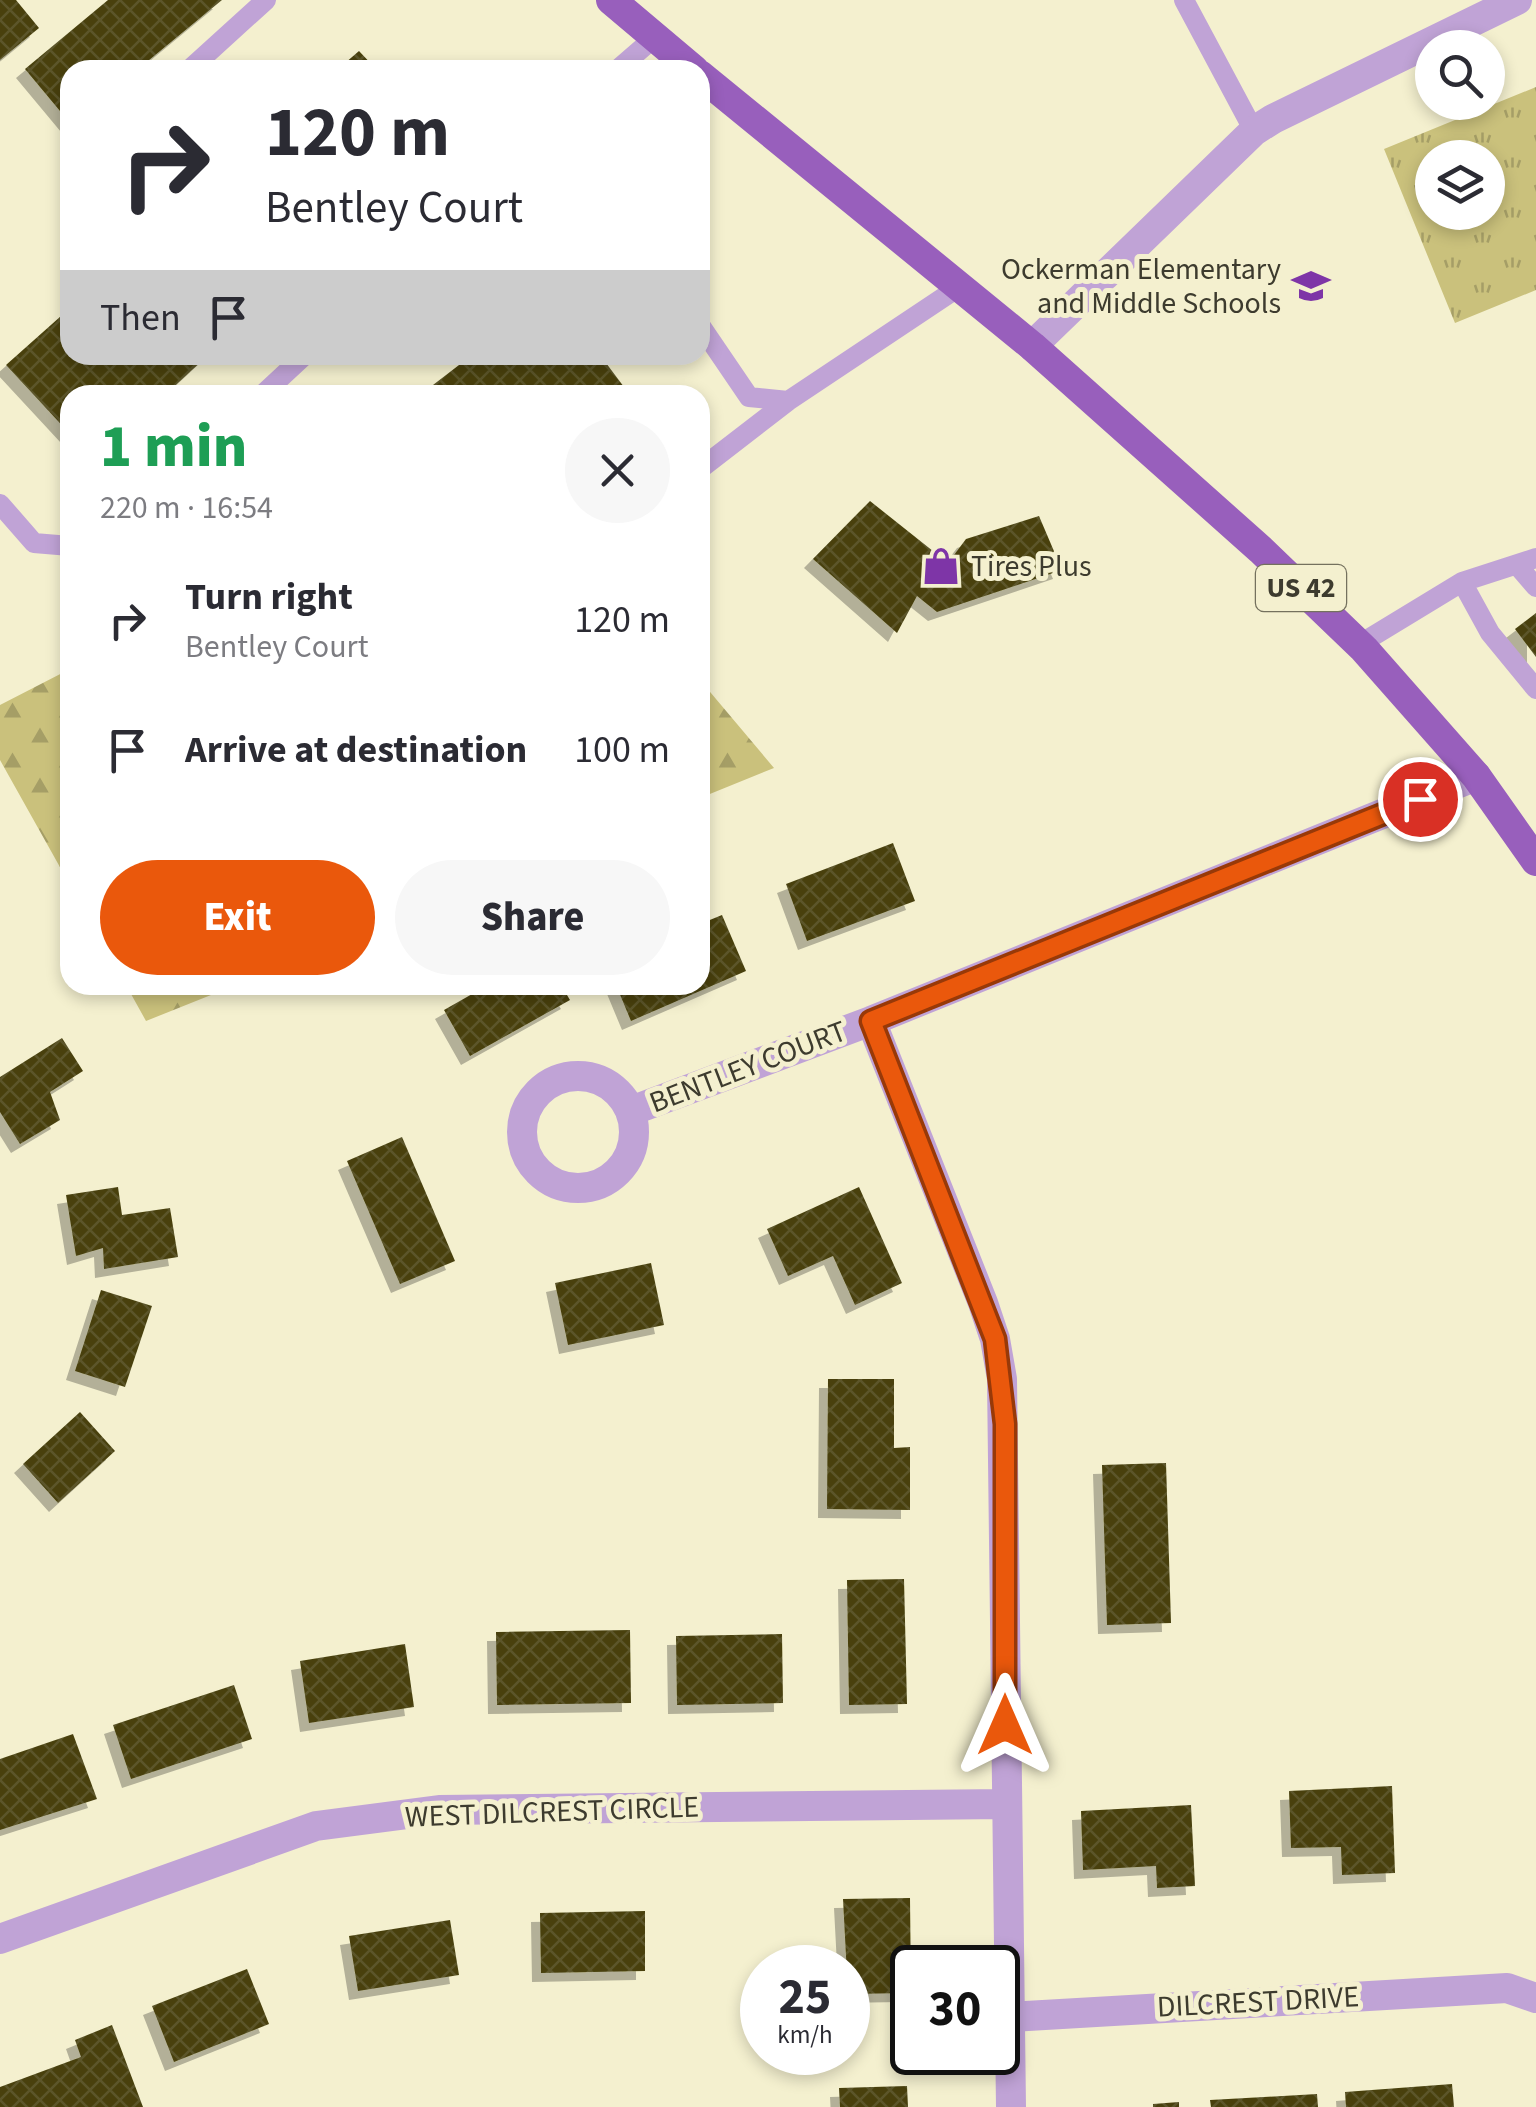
<!DOCTYPE html>
<meta charset="utf-8">
<style>
:root{--surface:#fff;--page:#f7f7f7;--text:#2b2b33;--muted:#7c7c81;--accent:#ea580c}
body{margin:0;font-family:"Source Sans 3",sans-serif;background:var(--page);color:var(--text);height:100vh;display:flex;flex-direction:column;font-size:38px;white-space:nowrap}
*{box-sizing:border-box;margin:0}
p{font-size:32px;color:var(--muted)}
.icon{flex:none;width:55px;height:55px;fill:none;stroke:currentColor;stroke-width:2;stroke-linecap:round;stroke-linejoin:round}
.map{position:relative;flex:1;overflow:hidden}
.details{position:absolute;left:60px;top:385px;width:650px;height:610px;display:flex;flex-direction:column;background:var(--surface);border-radius:30px;box-shadow:0 5px 15px #0003}
.details>*{flex:none}
.hud{position:absolute;left:60px;top:60px;width:650px;height:305px;border-radius:30px;box-shadow:0 5px 15px #0003;background:#fff;color:var(--text);overflow:hidden}
.controls{position:absolute;left:1415px;top:30px;display:grid;gap:20px}
.controls a{display:grid;place-items:center;width:90px;height:90px;border-radius:50%;background:var(--surface);box-shadow:0 5px 15px #0003;font-size:50px}
.speed{position:absolute;left:740px;top:1945px;display:flex;gap:20px;font-size:50px;font-weight:700;text-align:center}
.speed>*{display:grid;place-content:center;width:130px;height:130px;border-radius:50%;background:var(--surface);box-shadow:0 5px 15px #0003;line-height:1}
.speed small{font-size:25px;font-weight:400}
.speed .limit{border:5px solid #111;border-radius:15px;background:#fff;color:#111}
.pin{position:absolute;display:grid;place-items:center;width:85px;height:85px;color:#fff;margin:-42px;border:5px solid #fff;border-radius:50%;box-shadow:0 2px 10px #0007}
.me{position:absolute;width:110px;margin:-55px;rotate:0deg;stroke-linejoin:round;filter:drop-shadow(0 0 8px #0008)}
.turn{display:flex;align-items:center;gap:35px;height:210px;padding:0 40px;font-size:45px}
.turn .icon{width:130px;height:130px;stroke-width:2.5}
.turn b{display:block;font-size:70px;line-height:85px}
.then{display:flex;align-items:center;height:95px;padding:0 40px;background:#0003;gap:20px;font-size:38px}
.round{display:grid;place-items:center;flex:none;width:105px;height:105px;border-radius:52px;background:var(--page)}
.headline{display:flex;align-items:center;justify-content:space-between;height:170px;padding:0 40px}
h1{font-size:60px;font-weight:800;line-height:75px;color:#1e9e55}
.button{display:flex;gap:20px;margin-top:auto;padding:20px 40px}
.button a{flex:1;height:115px;border-radius:60px;background:var(--accent);color:#fff;font-size:40px;font-weight:800;line-height:115px;text-align:center}
.button a+a{background:var(--page);color:var(--text)}
ul{padding:0;list-style:none}
li{display:flex;align-items:center;gap:30px;height:130px;padding:0 40px}
li div{flex:1}
li b{display:block;font-size:38px}
li em{font-style:normal}
.map>svg:first-child{display:block}
</style>
<div class="map">
<svg width="1536" height="2107" viewBox="0 0 1536 2107">
<defs>
<pattern id="forest-firs" width="22" height="20" patternUnits="userSpaceOnUse" patternTransform="scale(2.5)"><rect width="22" height="20" fill="#cac17c"/><path d="M5 1l3.5 6h-7zM16 11l3.5 6h-7z" fill="#a59e66"/></pattern>
<pattern id="park-tufts" width="24" height="20" patternUnits="userSpaceOnUse" patternTransform="scale(2.5)"><rect width="24" height="20" fill="#cac17c"/><path d="M3 7l-1-3M5 7V3M7 7l1-3M15 17l-1-3M17 17v-4M19 17l1-3" fill="none" stroke="#a59e66"/></pattern>
<pattern id="building-cross-hatch" width="8" height="8" patternUnits="userSpaceOnUse" patternTransform="scale(2.5)"><rect width="8" height="8" fill="#48410f"/><path d="M0 0l8 8M0 8l8-8" fill="none" stroke="#5b552a"/></pattern>
<filter id="shadow"><feDropShadow dx="-9" dy="9" stdDeviation="0" flood-color="#0004"/></filter>
</defs>
<rect width="100%" height="100%" fill="#f4f0cf"/>
<!-- forest -->
<path fill="url(#forest-firs)" d="M70,669V885L0,760V705Z
M700,680L774,768L700,798Z
M126,985H236L146,1021Z"/>
<!-- park -->
<path fill="url(#park-tufts)" fill-rule="evenodd" d="M1536,87V290L1455,323L1384,149ZM1432,158H1488V212H1432Z"/>
<!-- building -->
<path fill="url(#building-cross-hatch)" filter="url(#shadow)" d="M0,0H16L39,28L0,60Z
M108,0H222L137,70H70V123L25,69Z
M359,51L377,70H337Z
M70,308V355H208L165,395H70V434L6,365Z
M472,355H600L630,395H420Z
M870,501L948,563L966,539L1039,516L1062,570L937,612L917,596L897,633L813,559Z
M1536,613V657L1515,629Z
M893,843L915,901L807,941L786,884Z
M722,915L746,971L631,1021L616,985H700V924Z
M488,985H561L570,1000L470,1056L444,1010Z
M62,1038L83,1071L50,1092L60,1120L20,1144L0,1112V1077Z
M402,1137L455,1261L400,1284L347,1161Z
M118,1187L122,1215L170,1208L178,1257L104,1269L103,1248L76,1256L66,1195Z
M859,1187L902,1283L855,1305L833,1256L788,1276L767,1229Z
M651,1263L664,1325L568,1345L555,1283Z
M101,1290L152,1306L125,1387L75,1371Z
M828,1379H894V1448L910,1447V1510L827,1509Z
M80,1412L115,1451L58,1503L23,1464Z
M1166,1463L1171,1623L1107,1625L1102,1465Z
M904,1579L907,1704L849,1705L847,1580Z
M630,1630L631,1703L497,1705L496,1632Z
M782,1634L783,1703L677,1705L676,1636Z
M405,1644L414,1707L309,1723L300,1661Z
M234,1685L252,1739L131,1779L113,1725Z
M73,1734L97,1799L0,1830V1759Z
M1392,1786L1395,1873L1342,1875L1341,1847L1291,1848L1289,1791Z
M1191,1805L1195,1886L1157,1888L1156,1866L1083,1870L1081,1811Z
M910,1898L911,1993L848,1994L843,1899Z
M645,1911V1971L541,1973L540,1913Z
M450,1920L459,1975L358,1991L349,1936Z
M247,1969L269,2024L174,2062L152,2006Z
M112,2025L143,2107H0V2087L81,2057L75,2040Z
M1452,2084L1454,2107H1346L1345,2092Z
M907,2086L908,2107H840L839,2088Z
M1317,2094L1318,2107H1211L1210,2100Z
M1179,2102V2107H1153V2104Z"/>
<g fill="none" stroke-linecap="round" stroke-linejoin="round">
<!-- lane -->
<path stroke="#c0a3d6" stroke-width="20" d="M1184,0L1254,131
M189,70L266,0
M617,70L655,37
M700,325L749,397L788,401L959,287
M262,395L305,355
M700,469L788,401
M0,504L34,543L70,546
M1517,565L1536,587
M1462,582L1490,633L1536,689
M1360,644L1462,582L1536,558"/>
<!-- street -->
<path stroke="#c0a3d6" stroke-width="30" d="M1032,346L1254,131L1273,119L1517,0
M871,1021L983,1303L995,1339L1002,1379L1011,2107
M522 1132a56 56 0 1 1 112 0a56 56 0 1 1-112 0Z
M631,1111L871,1021L1476,776
M0,1939L316,1826L439,1810L1005,1804
M1010,2017L1507,1988L1536,1998"/>
<!-- primary -->
<path stroke="#985fbc" stroke-width="30" d="M611,0L694,70
M700,75L1032,346L1261,550L1364,649L1476,776L1536,861"/>
</g>
<g fill="none" stroke-linecap="round" stroke-linejoin="round">
<!-- route casing -->
<g stroke="#983908" stroke-width="25">
<path id="route" d="M1005,1725V1424L995,1339L871,1021L1420,799"/>
</g>
<!-- route -->
<use href="#route" stroke="#ea580c" stroke-width="18"/>
</g>
<!-- icons -->
<defs>
<g id="school-bare" transform="scale(3)"><path d="M0-5L7-2L0 1L-7-2ZM-4 1L0 2.5L4 1V4Q0 6-4 4Z" fill="#7e35a7" stroke="#f4f0cf" stroke-width="2.5" paint-order="stroke"/></g>
<g id="shop-bare" transform="scale(3)"><path d="M-5-2.5h2.3a2.7 3.5 0 0 1 5.4 0H5L5.5 6h-11ZM-1.5-2.5h3a1.5 2.3 0 0 0-3 0Z" fill="#7e35a7" stroke="#f4f0cf" stroke-width="2.5" paint-order="stroke"/></g>
</defs>
<g fill-rule="evenodd">
<use href="#school-bare" x="1311" y="286"/>
<use href="#shop-bare" x="941" y="566"/>
</g>
<g text-anchor="middle" dominant-baseline="central" stroke-width="10" stroke-linejoin="round" paint-order="stroke">
<!-- shield labels -->
<rect fill="#f4f0cf" stroke="#74715e" stroke-width="2.5" x="1256" y="565" width="90" height="46" rx="8"/>
<g font-size="28" font-weight="bold" fill="#3d3b2e">
<text x="1301" y="588">US 42</text>
</g>
<!-- poi labels -->
<g font-size="30" fill="#3d3b2e" stroke="#f4f0cf" text-anchor="end">
<text x="1281" y="269">Ockerman Elementary<tspan x="1281" dy="34">and Middle Schools</tspan></text>
<text x="971" y="566" text-anchor="start">Tires Plus</text>
</g>
<!-- street labels -->
<g font-size="30" fill="#3d3b2e" stroke="#f4f0cf">
<text transform="translate(748 1067) rotate(-21)">BENTLEY COURT</text>
<text transform="translate(552 1812) rotate(-2)">WEST DILCREST CIRCLE</text>
<text transform="translate(1258 2002) rotate(-3)">DILCREST DRIVE</text>
</g>
</g>
</svg>
<div class="controls">
<a><svg class="icon" aria-label="search" viewBox="0 0 24 24"><circle cx="10" cy="10" r="6"/><path d="M15 15l6 6"/></svg></a>
<a><svg class="icon" aria-label="layers" viewBox="0 0 24 24"><path d="M12 4l9 5-9 5-9-5zM3 14l9 5 9-5"/></svg></a>
</div>
<div class="speed"><div>25<small>km/h</small></div><div class="limit">30</div></div>
<div class="pin" style="left:1420px;top:799px;background:#d93025"><svg class="icon" aria-label="arrive" viewBox="0 0 24 24"><path d="M6 21V4h12l-3 4 3 4H6"/></svg></div>
<svg class="me" style="left:1005px;top:1725px" viewBox="-20 -20 40 40"><path d="M0-17L14 15 0 8-14 15z" fill="#ea580c" stroke="#fff" stroke-width="4"/></svg>
<div class="hud">
<div class="turn"><svg class="icon" aria-label="right" viewBox="0 0 24 24"><path d="M7 20v-9h11M14 6l5 5-5 5"/></svg><div><b>120 m</b>Bentley Court</div></div>
<div class="then">Then<svg class="icon" aria-label="arrive" viewBox="0 0 24 24"><path d="M6 21V4h12l-3 4 3 4H6"/></svg></div>
</div>
<section class="details">
<div class="headline"><div><h1>1 min</h1><p>220 m · 16:54</p></div><a class="round"><svg class="icon" aria-label="close" viewBox="0 0 24 24"><path d="M6 6l12 12M18 6L6 18"/></svg></a></div>
<ul>
<li><svg class="icon" aria-label="right" viewBox="0 0 24 24"><path d="M7 20v-9h11M14 6l5 5-5 5"/></svg><div><b>Turn right</b><p>Bentley Court</p></div><em>120 m</em></li>
<li><svg class="icon" aria-label="arrive" viewBox="0 0 24 24"><path d="M6 21V4h12l-3 4 3 4H6"/></svg><div><b>Arrive at destination</b></div><em>100 m</em></li>
</ul>
<div class="button"><a>Exit</a><a>Share</a></div>
</section>
</div>
